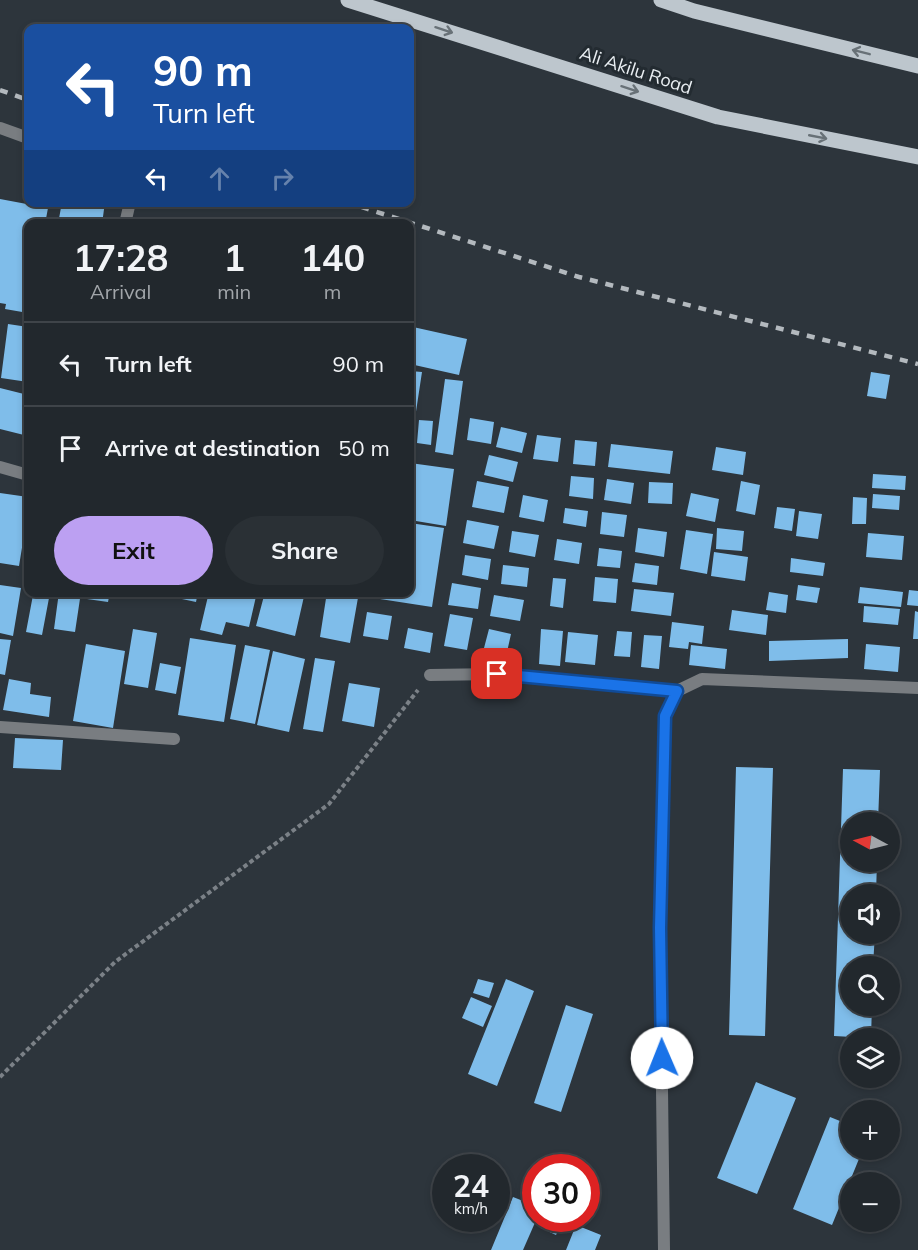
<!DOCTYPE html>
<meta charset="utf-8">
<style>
:root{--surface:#22282d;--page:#2a3035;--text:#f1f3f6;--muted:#a2a6aa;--line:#3f4449;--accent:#bca0f2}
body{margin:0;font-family:Mulish,sans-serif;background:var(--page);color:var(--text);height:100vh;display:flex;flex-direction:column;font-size:22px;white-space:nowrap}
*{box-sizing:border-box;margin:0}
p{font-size:20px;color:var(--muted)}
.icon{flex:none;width:33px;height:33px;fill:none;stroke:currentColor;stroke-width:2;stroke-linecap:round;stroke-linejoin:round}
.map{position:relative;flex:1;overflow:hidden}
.side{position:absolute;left:24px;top:219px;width:390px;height:378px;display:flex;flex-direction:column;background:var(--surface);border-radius:12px;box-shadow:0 3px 9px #0003,0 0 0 2px var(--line)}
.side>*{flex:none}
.hud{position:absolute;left:24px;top:24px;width:390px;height:183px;border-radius:12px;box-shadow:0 3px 9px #0003,0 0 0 2px var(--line);background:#1a4fa0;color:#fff;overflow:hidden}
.needle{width:39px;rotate:277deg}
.buttons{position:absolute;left:840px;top:812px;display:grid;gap:12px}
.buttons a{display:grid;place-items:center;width:60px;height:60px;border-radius:50%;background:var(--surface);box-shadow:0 3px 9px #0003,0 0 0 2px var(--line);font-size:30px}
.speed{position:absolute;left:432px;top:1154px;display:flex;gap:12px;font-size:30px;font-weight:700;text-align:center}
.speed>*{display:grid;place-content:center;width:78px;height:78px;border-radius:50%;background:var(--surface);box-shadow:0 3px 9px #0003,0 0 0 2px var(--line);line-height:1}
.speed small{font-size:15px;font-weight:400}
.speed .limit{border:9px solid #d22;background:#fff;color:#111}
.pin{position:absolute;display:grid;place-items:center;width:51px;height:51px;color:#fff;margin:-26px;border-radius:12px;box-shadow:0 3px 9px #0006}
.me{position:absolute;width:66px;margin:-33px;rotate:359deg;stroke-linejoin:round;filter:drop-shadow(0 0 4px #0008)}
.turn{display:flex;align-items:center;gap:21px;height:126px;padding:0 30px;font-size:27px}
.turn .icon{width:78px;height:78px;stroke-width:2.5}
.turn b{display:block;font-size:42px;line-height:51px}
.lanes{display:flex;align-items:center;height:57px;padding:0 30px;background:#0003;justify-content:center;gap:30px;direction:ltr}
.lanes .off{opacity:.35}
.eta{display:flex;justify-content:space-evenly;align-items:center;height:102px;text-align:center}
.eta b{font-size:36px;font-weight:700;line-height:42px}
.button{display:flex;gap:12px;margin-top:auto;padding:12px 30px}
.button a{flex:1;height:69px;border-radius:36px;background:var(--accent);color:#111;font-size:24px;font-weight:700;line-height:69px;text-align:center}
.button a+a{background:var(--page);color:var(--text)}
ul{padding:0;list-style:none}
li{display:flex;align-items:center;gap:18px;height:84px;padding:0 30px;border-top:2px solid var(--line)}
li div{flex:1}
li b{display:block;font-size:22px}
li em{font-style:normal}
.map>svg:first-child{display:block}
</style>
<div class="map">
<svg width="918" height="1250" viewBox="0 0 918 1250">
<rect width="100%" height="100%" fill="#2d353c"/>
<!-- building -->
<path fill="#7fbdea" d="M0,199L48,208L45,224H28V313L5,309L6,304L0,303Z
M62,202H105L102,224H58Z
M8,324L28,327V382L1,378Z
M413,327L467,339L459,375L410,364V341Z
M410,371L422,372L412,438L410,437Z
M871,372L890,375L886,399L867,396Z
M445,379L463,381L453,455L435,452Z
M0,388L28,395V417L24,435L0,429Z
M470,418L494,422L491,444L467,440Z
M419,420L433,421L431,445L417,443Z
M501,427L527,433L522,453L496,447Z
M537,435L561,438L558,462L533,459Z
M575,440L597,442L595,466L573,464Z
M611,444L673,451L670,474L608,467Z
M716,447L746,452L743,475L712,470Z
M489,455L518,462L513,482L484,475Z
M410,463L454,469L446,526L410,520Z
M873,474L906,476L905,490L872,488Z
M571,476L594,478L593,499L569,496Z
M607,479L634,483L631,504L604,500Z
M477,481L509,487L504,513L472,507Z
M741,481L760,485L755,515L736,511Z
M649,482L673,483L672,504L648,503Z
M0,493L28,497V511L19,566L0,563Z
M691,493L719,499L715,522L686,516Z
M873,494L900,496L899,510L872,508Z
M523,495L548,500L544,522L519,517Z
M853,497L867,498L866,524H852Z
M777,507L795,509L792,531L774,528Z
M565,508L588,511L586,527L563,523Z
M799,511L822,514L818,539L796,536Z
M602,512L627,515L624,537L600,534Z
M467,520L499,526L494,549L463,543Z
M410,523L444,528L432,607L367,597L368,592H410Z
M638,528L667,532L664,557L635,552Z
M717,528L744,531L742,551L716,549Z
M686,530L713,534L707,574L680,569Z
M512,531L539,535L535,557L509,552Z
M868,533L904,536L902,560L866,557Z
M557,539L582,543L579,564L554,560Z
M599,548L622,551L620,568L597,566Z
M714,552L748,557L745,581L711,576Z
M465,555L491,559L488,580L462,575Z
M791,558L825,563L823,576L790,572Z
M635,563L659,566L657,585L632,582Z
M503,565L529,568L527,587L501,584Z
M595,577L618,579L616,603L593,601Z
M553,578L566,579L563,608L550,606Z
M452,583L481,588L478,609L448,605Z
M0,585L21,588L13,636L0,633Z
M798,585L820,588L817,603L796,600Z
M860,587L903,592L901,607L858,603Z
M634,589L674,593L671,616L631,611Z
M909,590L918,591V606L907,605Z
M59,592H81L75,632L54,629Z
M88,592H110L108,602L87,599Z
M149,592H198L196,602Z
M209,592H257L249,627L226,622L222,635L200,630Z
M265,592H305L295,636L256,626Z
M327,592H359L350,643L320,637Z
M769,592L788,595L786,613L766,610Z
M33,595L49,598L42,635L26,632Z
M494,595L524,600L520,621L490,616Z
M864,606L900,609L898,625L863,622Z
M732,610L768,615L766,635L729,630Z
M915,611L918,612V639H913Z
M367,612L392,616L388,640L363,636Z
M450,614L473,618L467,650L444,646Z
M672,622L704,626L702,644L689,642L688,649L669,647Z
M408,628L433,633L430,653L404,648Z
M133,629L157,633L148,688L124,684Z
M489,629L511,634L507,652L484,648Z
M541,629L563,631L560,666L539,664Z
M617,631L632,632L630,657L614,656Z
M568,632L598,635L595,665L565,662Z
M644,635L662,636L659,669L641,667Z
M190,638L236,645L224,722L178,715Z
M0,639L11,640L5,675L0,674Z
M848,639V658L769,661V641Z
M86,644L125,651L113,728L73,721Z
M866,644L900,647L898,672L864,669Z
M245,645L270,650L255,724L230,719Z
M691,645L727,649L725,669L689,665Z
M273,651L305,659L289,732L257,725Z
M315,658L335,661L323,732L303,729Z
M160,663L181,667L176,694L155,690Z
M9,679L31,683L30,694L51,697L49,717L3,710Z
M349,683L380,688L374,727L342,721Z
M15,738L63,740L61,770L13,768Z
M736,767L773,768L765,1036L729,1035Z
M843,769L880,770L878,822H850V861H877L876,894H850V933H875L873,966H850V1005H872L871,1038L834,1036Z
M478,979L494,983L489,998L473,993Z
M506,979L534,991L497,1086L468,1074Z
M471,997L492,1006L483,1027L462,1018Z
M566,1005L593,1014L561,1112L534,1103Z
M756,1082L796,1098L757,1194L717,1178Z
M830,1117L850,1125V1149H863L832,1225L793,1209Z
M513,1197L536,1206L537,1218L523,1250H491Z
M545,1218H564L556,1235L541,1228Z
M576,1225L601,1235L595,1250H566Z"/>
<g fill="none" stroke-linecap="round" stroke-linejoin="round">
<!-- path -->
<path stroke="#7b8187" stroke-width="4" stroke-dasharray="4.5 3" stroke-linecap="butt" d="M0,1077L115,962L329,804L418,690"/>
<!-- street -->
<path stroke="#797d81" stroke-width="12" d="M0,128L28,138
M125,224L130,202
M0,467L28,475
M430,675L497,674L677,691L702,679L918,688
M0,727L174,739
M664,1250L660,928L665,716L677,691"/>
<!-- primary -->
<path stroke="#bdc6cd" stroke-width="15" d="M348,0L718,117L918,157
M661,0L694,11L918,66"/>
<!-- rail -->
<path stroke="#b3b9be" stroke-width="4.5" stroke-dasharray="8 8" stroke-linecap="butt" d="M0,90L28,100
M346,202L579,277L918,364"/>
</g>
<!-- one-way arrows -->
<defs><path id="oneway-shaft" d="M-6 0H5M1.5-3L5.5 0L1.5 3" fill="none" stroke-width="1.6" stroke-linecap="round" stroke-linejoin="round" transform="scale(1.5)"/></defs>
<g stroke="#687177">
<use href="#oneway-shaft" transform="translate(444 30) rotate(18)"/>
<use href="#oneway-shaft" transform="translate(861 52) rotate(-166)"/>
<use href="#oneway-shaft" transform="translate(630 89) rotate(18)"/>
<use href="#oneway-shaft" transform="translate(818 137) rotate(11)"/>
</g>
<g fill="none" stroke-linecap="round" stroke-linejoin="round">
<!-- route casing -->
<g stroke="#114b97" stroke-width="15">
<path id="route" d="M497,674L677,691L665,716L660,928L662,1058"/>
</g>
<!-- route -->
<use href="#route" stroke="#1a73e8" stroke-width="10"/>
</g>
<g text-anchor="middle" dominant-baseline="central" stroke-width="6" stroke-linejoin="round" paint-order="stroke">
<!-- street labels -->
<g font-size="18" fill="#eaeff3" stroke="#232b31">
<text transform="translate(636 70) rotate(18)">Ali Akilu Road</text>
</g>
</g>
</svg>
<div class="buttons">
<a><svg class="needle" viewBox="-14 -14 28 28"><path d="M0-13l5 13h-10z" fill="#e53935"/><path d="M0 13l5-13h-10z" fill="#a2a6aa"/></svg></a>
<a><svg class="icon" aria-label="sound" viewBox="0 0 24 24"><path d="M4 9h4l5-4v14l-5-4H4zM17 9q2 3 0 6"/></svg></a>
<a><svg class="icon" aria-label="search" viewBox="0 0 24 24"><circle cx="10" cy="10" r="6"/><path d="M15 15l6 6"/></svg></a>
<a><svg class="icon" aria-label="layers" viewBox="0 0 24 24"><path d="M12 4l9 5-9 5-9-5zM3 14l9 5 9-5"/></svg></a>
<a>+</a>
<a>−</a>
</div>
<div class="speed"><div>24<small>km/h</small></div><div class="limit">30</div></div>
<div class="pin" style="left:497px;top:674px;background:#d93025"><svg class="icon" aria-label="arrive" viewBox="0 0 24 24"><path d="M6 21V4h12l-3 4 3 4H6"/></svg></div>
<svg class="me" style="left:662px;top:1058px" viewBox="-20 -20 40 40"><circle r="19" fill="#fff"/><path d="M0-13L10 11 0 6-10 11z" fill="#1a73e8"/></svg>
<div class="hud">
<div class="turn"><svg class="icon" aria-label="left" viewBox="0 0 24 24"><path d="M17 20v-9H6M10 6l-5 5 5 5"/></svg><div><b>90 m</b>Turn left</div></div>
<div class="lanes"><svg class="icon" aria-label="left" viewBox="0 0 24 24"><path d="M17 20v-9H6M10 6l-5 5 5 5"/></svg><svg class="icon off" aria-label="ahead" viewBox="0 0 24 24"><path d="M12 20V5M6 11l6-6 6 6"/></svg><svg class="icon off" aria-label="right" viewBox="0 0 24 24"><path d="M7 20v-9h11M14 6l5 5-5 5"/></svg></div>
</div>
<section class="side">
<div class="eta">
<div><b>17:28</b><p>Arrival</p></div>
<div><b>1</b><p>min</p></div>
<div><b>140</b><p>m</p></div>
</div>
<ul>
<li><svg class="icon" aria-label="left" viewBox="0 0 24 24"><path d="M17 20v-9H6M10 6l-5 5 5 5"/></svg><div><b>Turn left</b></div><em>90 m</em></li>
<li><svg class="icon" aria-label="arrive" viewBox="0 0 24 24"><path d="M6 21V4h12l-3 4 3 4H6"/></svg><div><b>Arrive at destination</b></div><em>50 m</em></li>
</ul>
<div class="button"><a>Exit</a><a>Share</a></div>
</section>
</div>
